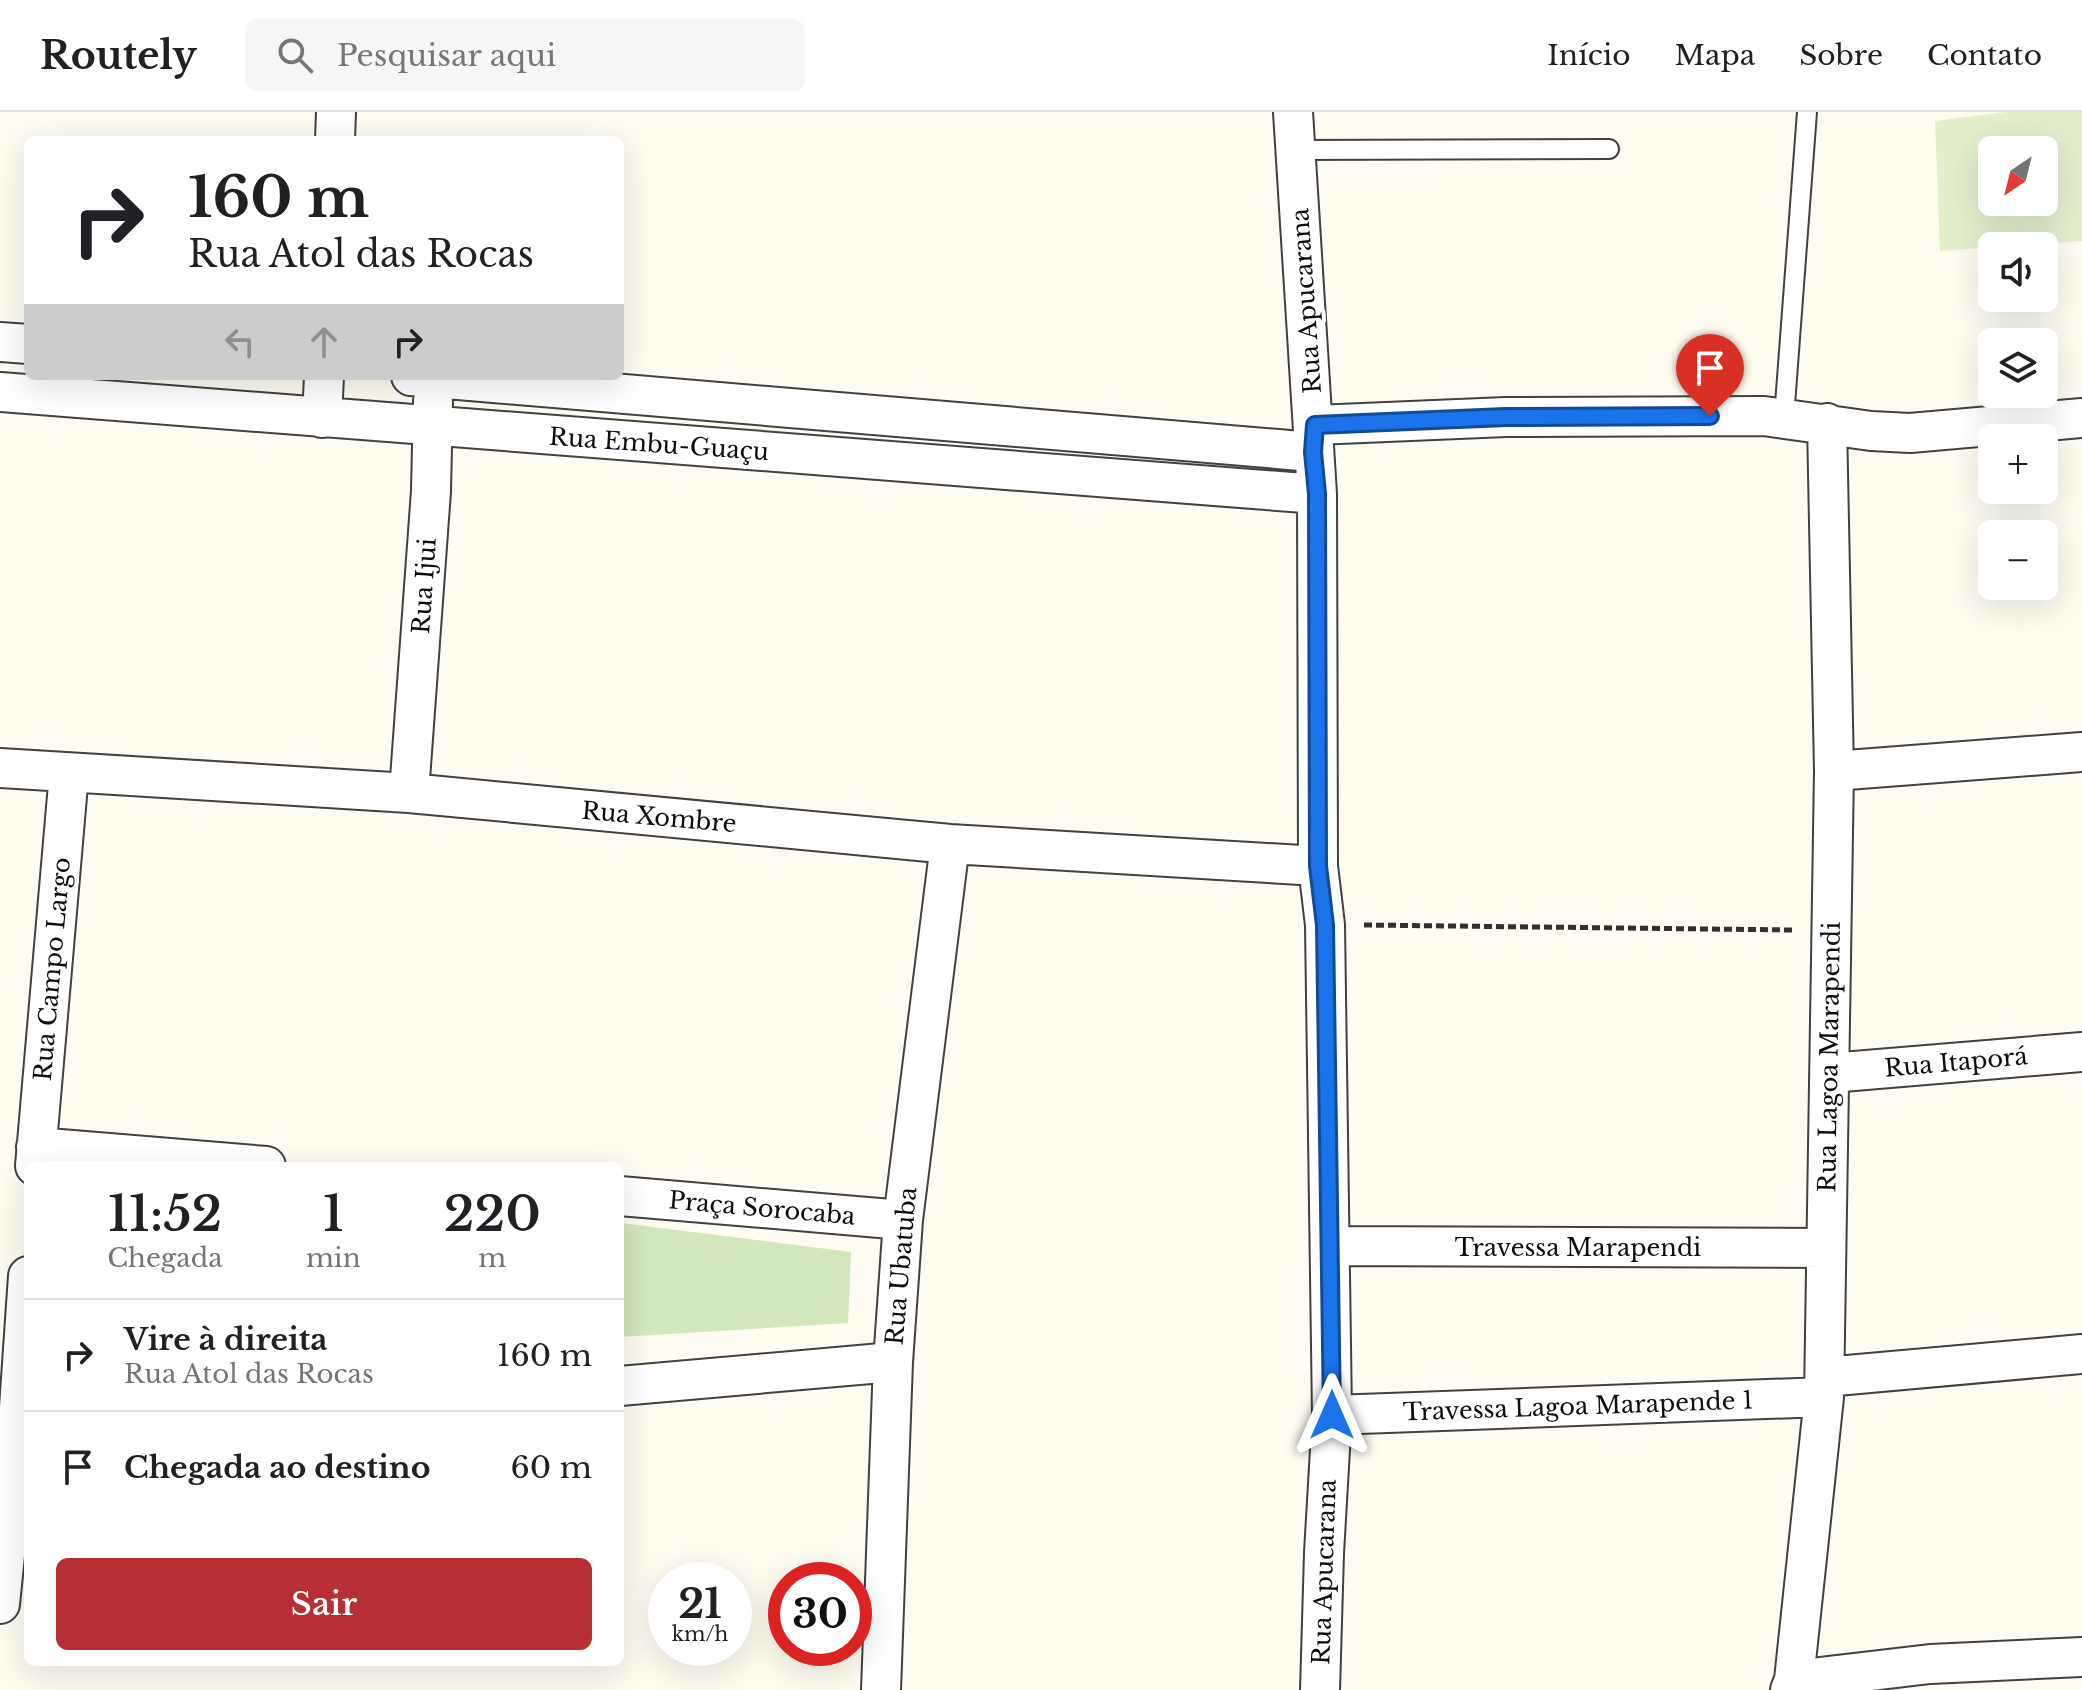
<!DOCTYPE html>
<html lang="pt">
<meta charset="utf-8">
<style>
:root{--surface:#fff;--page:#f6f6f6;--text:#202124;--muted:#757577;--line:#e0e0e0;--accent:#b62f34}
body{margin:0;font-family:"Libre Baskerville",serif;background:var(--page);color:var(--text);height:100vh;display:flex;flex-direction:column;font-size:30px;white-space:nowrap}
*{box-sizing:border-box;margin:0}
p{font-size:26px;color:var(--muted)}
.icon{flex:none;width:44px;height:44px;fill:none;stroke:currentColor;stroke-width:2;stroke-linecap:round;stroke-linejoin:round}
.map{position:relative;flex:1;overflow:hidden}
.drawer{position:absolute;left:24px;top:1050px;width:600px;height:504px;display:flex;flex-direction:column;background:var(--surface);border-radius:12px;box-shadow:0 8px 32px #0002}
.drawer>*{flex:none}
.hud{position:absolute;left:24px;top:24px;width:600px;height:244px;border-radius:12px;box-shadow:0 8px 32px #0002;background:#fff;color:var(--text);overflow:hidden}
.needle{width:52px;rotate:215deg}
.tools{position:absolute;left:1978px;top:24px;display:grid;gap:16px}
.tools a{display:grid;place-items:center;width:80px;height:80px;border-radius:12px;background:var(--surface);box-shadow:0 8px 32px #0002;font-size:40px}
.speed{position:absolute;left:648px;top:1450px;display:flex;gap:16px;font-size:40px;font-weight:700;text-align:center}
.speed>*{display:grid;place-content:center;width:104px;height:104px;border-radius:50%;background:var(--surface);box-shadow:0 8px 32px #0002;line-height:1}
.speed small{font-size:20px;font-weight:400}
.speed .limit{border:12px solid #d22;background:#fff;color:#111}
.pin{position:absolute;display:grid;place-items:center;width:68px;height:68px;color:#fff;margin:-82px -34px;border-radius:50% 50% 50% 0;rotate:-45deg;box-shadow:0 0 8px #0007}
.pin .icon{rotate:45deg}
.me{position:absolute;width:88px;margin:-44px;rotate:0deg;stroke-linejoin:round;filter:drop-shadow(0 0 6px #0008)}
.turn{display:flex;align-items:center;gap:28px;height:168px;padding:0 32px;font-size:36px}
.turn .icon{width:104px;height:104px;stroke-width:2.5}
.turn b{display:block;font-size:56px;line-height:68px}
.lanes{display:flex;align-items:center;height:76px;padding:0 32px;background:#0003;justify-content:center;gap:40px;direction:ltr}
.lanes .off{opacity:.35}
.eta{display:flex;justify-content:space-evenly;align-items:center;height:136px;text-align:center}
.eta b{font-size:48px;font-weight:600;line-height:56px}
.action{display:flex;gap:16px;margin-top:auto;padding:16px 32px}
.action a{flex:1;height:92px;border-radius:12px;background:var(--accent);color:#fff;font-size:32px;font-weight:600;line-height:92px;text-align:center}
ul{padding:0;list-style:none}
li{display:flex;align-items:center;gap:24px;height:112px;padding:0 32px;border-top:2px solid var(--line)}
li div{flex:1}
li b{display:block;font-size:30px}
li em{font-style:normal}
header{display:flex;align-items:center;gap:48px;box-sizing:border-box;height:112px;padding:0 40px;background:var(--surface);border-bottom:2px solid var(--line)}
header strong{font-size:38px}
nav{display:flex;gap:44px;margin-inline-start:auto;font-size:28px}
.search{width:560px;height:72px;background:var(--page);display:flex;align-items:center;gap:20px;box-sizing:border-box;padding:0 28px;border-radius:12px;color:var(--muted);font-size:30px}
.map>svg:first-child{display:block}
</style>
<header>
<strong>Routely</strong>
<div class="search"><svg class="icon" aria-label="search" viewBox="0 0 24 24"><circle cx="10" cy="10" r="6"/><path d="M15 15l6 6"/></svg>Pesquisar aqui</div>
<nav><a>Início</a><a>Mapa</a><a>Sobre</a><a>Contato</a></nav>
</header>
<div class="map">
<svg width="2082" height="1578" viewBox="0 0 2082 1578">
<rect width="100%" height="100%" fill="#fefbf0"/>
<!-- green -->
<path fill="#d2e7bb" d="M620,1111L851,1140L848,1211L620,1225Z"/>
<!-- pitch -->
<path fill="#e3eecd" fill-rule="evenodd" d="M2006,0H2082V129L1940,139L1935,9ZM1992,38H2044V90H1992Z"/>
<g fill="none" stroke-linecap="round" stroke-linejoin="round">
<!-- service casing -->
<g stroke="#414141" stroke-width="22">
<path id="service" d="M1294,38L1609,37
M1784,306L1807,0"/>
</g>
<!-- minor casing -->
<g stroke="#414141" stroke-width="42">
<path id="minor" d="M1293,0L1317,382L1318,754L1325,813L1332,1303L1324,1441L1320,1578
M335,28L336,0
M0,230L28,232
M411,264L1313,340
M0,280L1317,382
M322,306L324,264
M1315,313L1506,305L1764,304L1871,319L1910,321L2082,306
M0,656L409,681L950,732L1318,754
M1834,659L2082,640
M409,681L431,379L433,289
M1830,961L2082,940
M36,1035L266,1054
M35,1054L69,661
M620,1084L903,1108
M1331,1134L1826,1136
M1825,1265L2082,1242
M620,1274L893,1250
M1332,1303L1824,1285
M0,1492L17,1325L28,1164
M1794,1568L1930,1552L2082,1545
M881,1578L893,1250L903,1108L950,732
M1790,1578L1794,1568L1824,1285L1834,659L1827,311"/>
</g>
<!-- path -->
<path stroke="#303030" stroke-width="5" stroke-dasharray="8 4" stroke-linecap="butt" d="M1364,813L1794,818"/>
<!-- service -->
<use href="#service" stroke="#fff" stroke-width="18"/>
<!-- minor -->
<use href="#minor" stroke="#fff" stroke-width="38"/>
</g>
<g fill="none" stroke-linecap="round" stroke-linejoin="round">
<!-- route casing -->
<g stroke="#114b97" stroke-width="20">
<path id="route" d="M1332,1303L1325,813L1318,754L1317,382L1313,340L1315,313L1506,305L1710,304"/>
</g>
<!-- route -->
<use href="#route" stroke="#1a73e8" stroke-width="14"/>
</g>
<g text-anchor="middle" dominant-baseline="central" stroke-width="8" stroke-linejoin="round" paint-order="stroke">
<!-- street labels -->
<g font-size="24" fill="#0e0e0e" stroke="#fff">
<text transform="translate(1306 189) rotate(-94)">Rua Apucarana</text>
<text transform="translate(659 332) rotate(4)">Rua Embu-Guaçu</text>
<text transform="translate(424 474) rotate(-86)">Rua Ijui</text>
<text transform="translate(659 705) rotate(5)">Rua Xombre</text>
<text transform="translate(52 857) rotate(-85)">Rua Campo Largo</text>
<text transform="translate(1829 945) rotate(-89)">Rua Lagoa Marapendi</text>
<text transform="translate(1956 950) rotate(-5)">Rua Itaporá</text>
<text transform="translate(762 1096) rotate(5)">Praça Sorocaba</text>
<text x="1578" y="1135">Travessa Marapendi</text>
<text transform="translate(901 1154) rotate(-85)">Rua Ubatuba</text>
<text transform="translate(1578 1294) rotate(-2)">Travessa Lagoa Marapende 1</text>
<text transform="translate(1324 1460) rotate(-88)">Rua Apucarana</text>
</g>
</g>
</svg>
<div class="tools">
<a><svg class="needle" viewBox="-14 -14 28 28"><path d="M0-13l5 13h-10z" fill="#e53935"/><path d="M0 13l5-13h-10z" fill="#757577"/></svg></a>
<a><svg class="icon" aria-label="sound" viewBox="0 0 24 24"><path d="M4 9h4l5-4v14l-5-4H4zM17 9q2 3 0 6"/></svg></a>
<a><svg class="icon" aria-label="layers" viewBox="0 0 24 24"><path d="M12 4l9 5-9 5-9-5zM3 14l9 5 9-5"/></svg></a>
<a>+</a>
<a>−</a>
</div>
<div class="speed"><div>21<small>km/h</small></div><div class="limit">30</div></div>
<div class="pin" style="left:1710px;top:304px;background:#d93025"><svg class="icon" aria-label="arrive" viewBox="0 0 24 24"><path d="M6 21V4h12l-3 4 3 4H6"/></svg></div>
<svg class="me" style="left:1332px;top:1303px" viewBox="-20 -20 40 40"><path d="M0-17L14 15 0 8-14 15z" fill="#1a73e8" stroke="#fff" stroke-width="4"/></svg>
<div class="hud">
<div class="turn"><svg class="icon" aria-label="right" viewBox="0 0 24 24"><path d="M7 20v-9h11M14 6l5 5-5 5"/></svg><div><b>160 m</b>Rua Atol das Rocas</div></div>
<div class="lanes"><svg class="icon off" aria-label="left" viewBox="0 0 24 24"><path d="M17 20v-9H6M10 6l-5 5 5 5"/></svg><svg class="icon off" aria-label="ahead" viewBox="0 0 24 24"><path d="M12 20V5M6 11l6-6 6 6"/></svg><svg class="icon" aria-label="right" viewBox="0 0 24 24"><path d="M7 20v-9h11M14 6l5 5-5 5"/></svg></div>
</div>
<section class="drawer">
<div class="eta">
<div><b>11:52</b><p>Chegada</p></div>
<div><b>1</b><p>min</p></div>
<div><b>220</b><p>m</p></div>
</div>
<ul>
<li><svg class="icon" aria-label="right" viewBox="0 0 24 24"><path d="M7 20v-9h11M14 6l5 5-5 5"/></svg><div><b>Vire à direita</b><p>Rua Atol das Rocas</p></div><em>160 m</em></li>
<li><svg class="icon" aria-label="arrive" viewBox="0 0 24 24"><path d="M6 21V4h12l-3 4 3 4H6"/></svg><div><b>Chegada ao destino</b></div><em>60 m</em></li>
</ul>
<div class="action"><a>Sair</a></div>
</section>
</div>
